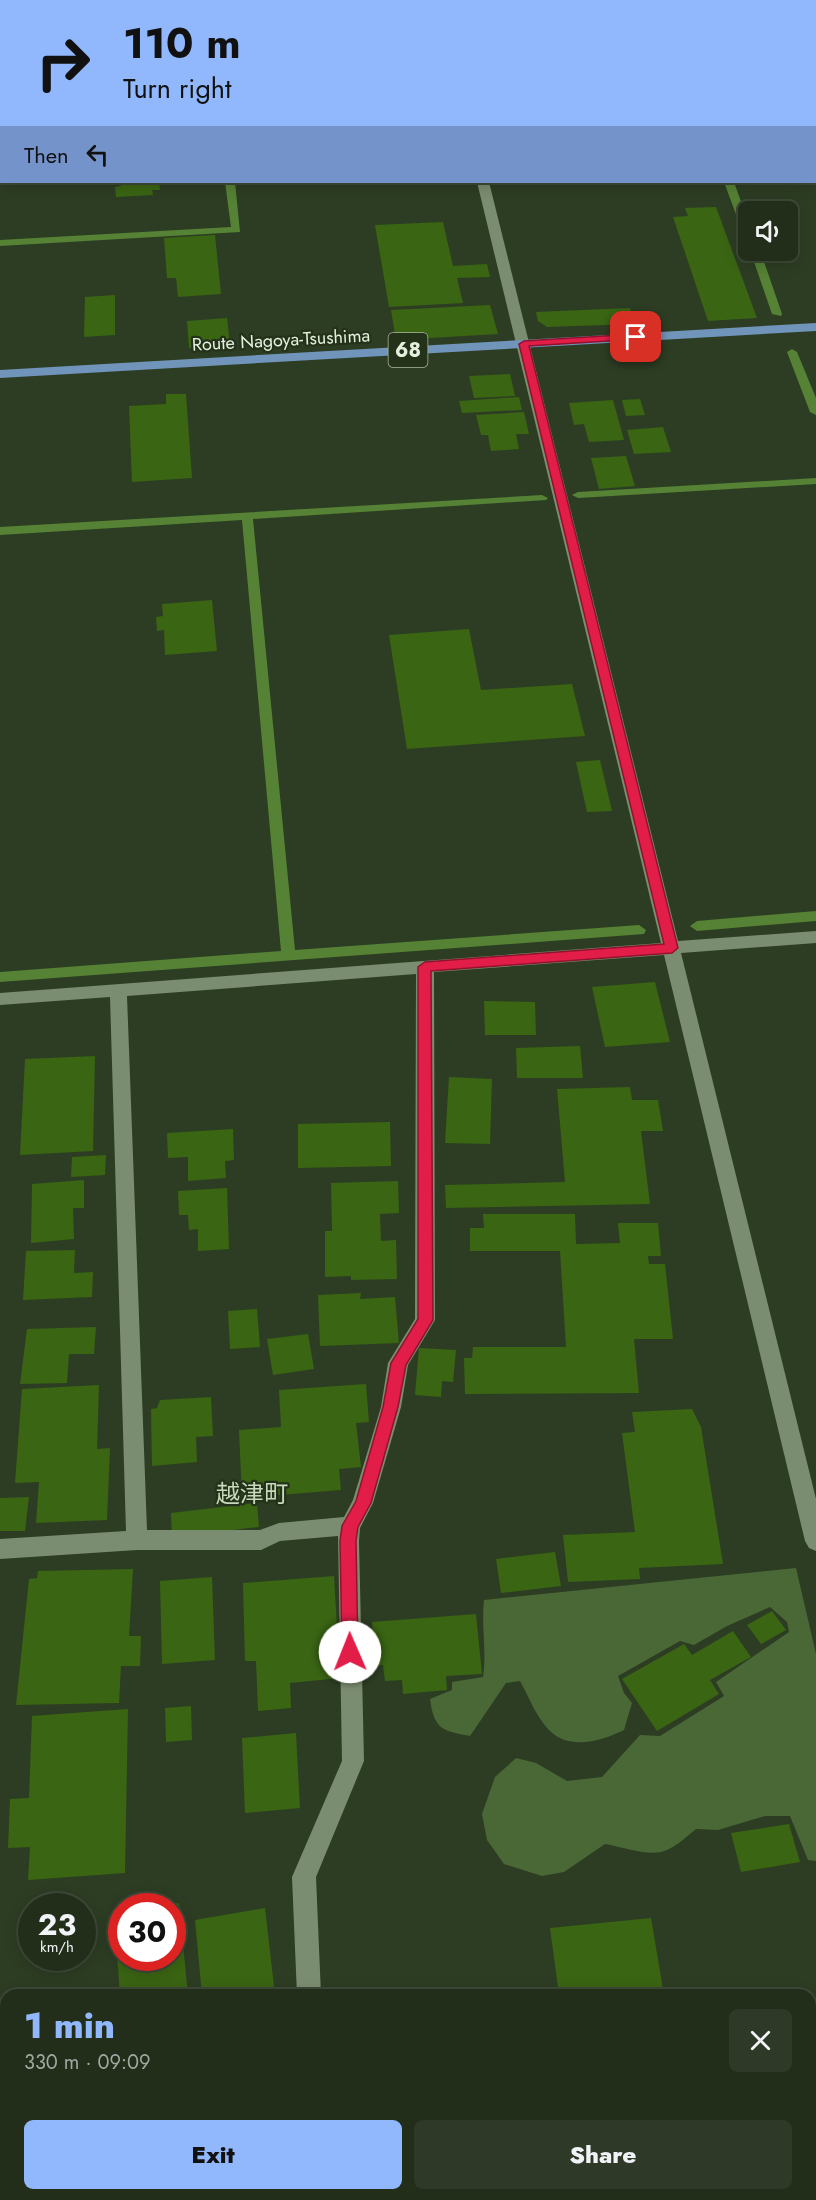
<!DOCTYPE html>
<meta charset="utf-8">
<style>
:root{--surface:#222e1a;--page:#2e3a27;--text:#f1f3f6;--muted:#a2a8a2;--line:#3f4a39;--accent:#91b8fd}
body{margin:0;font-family:Jost,"Noto Sans JP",sans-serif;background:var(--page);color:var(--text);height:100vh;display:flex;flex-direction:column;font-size:22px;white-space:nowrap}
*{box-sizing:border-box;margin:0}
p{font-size:20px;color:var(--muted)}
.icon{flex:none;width:33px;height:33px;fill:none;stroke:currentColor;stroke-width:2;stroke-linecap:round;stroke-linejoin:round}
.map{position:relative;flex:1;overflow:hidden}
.sheet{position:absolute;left:0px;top:1989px;width:816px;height:212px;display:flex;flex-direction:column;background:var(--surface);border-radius:18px 18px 0 0;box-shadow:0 3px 15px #0003,0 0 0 2px var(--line)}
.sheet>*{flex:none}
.hud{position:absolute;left:0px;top:0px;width:816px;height:183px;box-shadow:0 3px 15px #0003,0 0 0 2px var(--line);background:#91b8fd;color:#111;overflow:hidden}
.buttons{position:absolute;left:738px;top:201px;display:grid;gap:12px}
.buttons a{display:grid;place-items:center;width:60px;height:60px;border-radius:9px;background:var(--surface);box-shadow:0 3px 15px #0003,0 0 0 2px var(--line);font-size:30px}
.speed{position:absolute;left:18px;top:1893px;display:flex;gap:12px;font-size:30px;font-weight:700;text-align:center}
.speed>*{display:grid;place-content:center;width:78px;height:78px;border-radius:50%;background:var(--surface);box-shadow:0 3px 15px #0003,0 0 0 2px var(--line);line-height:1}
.speed small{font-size:15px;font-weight:400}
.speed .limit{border:9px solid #d22;background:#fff;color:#111}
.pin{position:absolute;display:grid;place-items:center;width:51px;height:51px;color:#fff;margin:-26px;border-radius:12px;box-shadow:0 3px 9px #0006}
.me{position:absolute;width:66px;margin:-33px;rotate:359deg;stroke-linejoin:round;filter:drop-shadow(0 0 4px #0008)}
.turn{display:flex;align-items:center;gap:21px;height:126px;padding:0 24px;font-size:27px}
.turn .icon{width:78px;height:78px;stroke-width:2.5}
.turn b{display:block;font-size:42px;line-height:51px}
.then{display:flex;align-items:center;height:57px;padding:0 24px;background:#0003;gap:12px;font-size:22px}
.round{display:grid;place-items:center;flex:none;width:63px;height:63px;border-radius:9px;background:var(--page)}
.head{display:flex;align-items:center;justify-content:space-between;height:102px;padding:0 24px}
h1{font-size:36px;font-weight:800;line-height:45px;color:var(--accent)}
.button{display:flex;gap:12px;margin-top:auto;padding:12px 24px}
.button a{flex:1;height:69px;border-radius:9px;background:var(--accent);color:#111;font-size:24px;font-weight:800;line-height:69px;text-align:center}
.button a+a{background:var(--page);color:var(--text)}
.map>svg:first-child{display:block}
</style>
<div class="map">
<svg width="816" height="2200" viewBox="0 0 816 2200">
<rect width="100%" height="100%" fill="#2d3d23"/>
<!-- green -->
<path fill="#496835" d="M796,1568L816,1654V1861L808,1860L790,1816H765L718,1830L696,1829C686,1837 674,1849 661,1852C644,1855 622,1847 605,1844L564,1872L542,1876L504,1864L487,1840L482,1814L495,1777L516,1758L536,1763L567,1781L602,1777L640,1735L660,1736L724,1696L716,1682L789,1632L787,1622L770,1607L727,1626L694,1645L680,1641L618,1676L624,1693L632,1703L624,1730C602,1741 569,1751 549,1730C536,1717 529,1697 520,1681L506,1683L470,1736C442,1731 434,1729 430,1699L452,1690V1682L483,1677C487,1651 481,1626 484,1600Z"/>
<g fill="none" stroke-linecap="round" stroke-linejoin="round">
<!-- stream -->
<path fill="#558234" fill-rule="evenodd" d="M686,0H701L703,2H687Z
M814,17L816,18V24L814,23Z
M0,84H2V90H0Z
M225,182H235L240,232L0,246V240L231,227Z
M724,182H734L748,221V236L743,233Z
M750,250H760L782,314L781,316L772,314Z
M792,349L797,352L816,398V415L810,412L787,352Z
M816,478V484L578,498L572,495L578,492Z
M542,495L548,498L546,500L253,519L295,950L639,925L646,930L644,934L0,982V972L281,951L242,520L0,535V527Z
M816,911V921L697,931L690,926L697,921Z
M816,2180V2200H802L800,2194H810V2181Z
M740,2194H798L796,2200H739Z"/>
</g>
<!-- building -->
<path fill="#3a6513" d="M120,182H159L160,190H152L153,195L116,197L115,187L121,186Z
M716,207L757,318L708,321L673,217L688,216L685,208Z
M443,222L453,266L487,264L490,277L457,278L463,303L389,307L375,225Z
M215,235L221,294L178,297L176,278H167L164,238Z
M115,295V335L84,337L85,297Z
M490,305L498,334L396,340L391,310Z
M630,308L634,324L547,327L538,321L536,312Z
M227,318L230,345L189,348L187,321Z
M510,374L515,396L474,398L469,376Z
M166,394H186L192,478L132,482L129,406L166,404Z
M519,397L522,410L462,413L459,401Z
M640,399L645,415L626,416L622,400Z
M613,400L624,440L589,442L584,424L574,425L569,403Z
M524,412L529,434H516L519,449L491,451L488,435H481L476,415Z
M663,427L671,452L634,454L627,430Z
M626,456L635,486L599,489L591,458Z
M212,600L217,651L165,655L164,630L157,631L156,617L163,616L162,604Z
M469,629L481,690L572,684L585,736L407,749L389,635Z
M600,760L612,811L587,812L576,762Z
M655,982L670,1042L605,1047L592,987Z
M484,1001L535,1002L536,1035H485Z
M580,1046L583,1078H517L516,1048Z
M95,1056L93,1151L20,1155L25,1059Z
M449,1077L492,1079L490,1144L445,1143Z
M630,1087L632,1100H658L663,1131H641L650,1204L446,1208L445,1185L565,1182L557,1089Z
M390,1122L391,1166L298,1168V1124Z
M233,1129L234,1160L225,1161L226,1178L188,1181V1157L168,1158L167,1133Z
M106,1155L105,1175L71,1177L72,1157Z
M84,1180V1208H73L74,1239L31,1243L32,1184Z
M398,1181L399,1213L380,1214L381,1241L396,1240L397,1279L351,1280V1276L325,1277V1231H332L331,1183Z
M227,1188L229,1249L198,1251V1229L189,1230L188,1215H179L178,1191Z
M483,1214H575L576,1244L620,1243L618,1223H658L661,1256H648L649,1264H665L673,1339H634L639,1393L465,1394L464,1358H472L473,1347H566L560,1251H470V1228H484Z
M75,1250L74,1273L93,1272L92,1297L23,1300L26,1251Z
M361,1293L360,1299L395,1297L399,1343L320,1346L318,1295Z
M257,1309L260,1347L230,1349L228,1311Z
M96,1327L94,1354H69L67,1383L20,1384L27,1329Z
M308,1334L314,1369L273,1375L267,1339Z
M419,1348L456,1350L453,1382L442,1381L441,1397L415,1395Z
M366,1384L369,1422L356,1423L361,1467L339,1469L341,1490L242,1498L239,1430L281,1427L279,1390Z
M99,1385L97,1449L110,1448L107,1520L36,1523L39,1482L15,1483L22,1389Z
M211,1397L213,1436L196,1437L197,1462L152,1466L151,1409L157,1408L160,1400Z
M692,1409L701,1427L723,1564L639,1568L640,1579L568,1582L563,1535L635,1532L622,1433L635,1432L632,1412Z
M29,1497L25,1531H0V1498Z
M257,1503L259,1527L172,1537L171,1513Z
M555,1552L561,1586L501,1593L496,1559Z
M133,1569L129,1636H141L140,1666H121L119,1703L16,1705L29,1579L37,1578L38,1571Z
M334,1576L340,1678L290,1683L291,1708L258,1711L256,1661H245L243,1583Z
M212,1577L215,1660L162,1664L160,1581Z
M772,1611L786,1630L761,1644L747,1625Z
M476,1614L482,1674L446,1676L447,1690L403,1694L402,1680L385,1681L383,1665L374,1666L372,1622Z
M733,1631L751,1657L710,1680L719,1694L657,1731L622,1679L684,1644L692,1655Z
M191,1706L192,1740L166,1742L165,1708Z
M128,1709L125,1873L28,1880L30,1847L8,1848L10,1799L29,1798L32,1716Z
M296,1733L300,1808L245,1813L242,1738Z
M789,1824L800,1862L741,1872L731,1833Z
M179,1903L188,1995H120L114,1914L122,1913V1958H172V1906L166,1905Z
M265,1908L275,1995H202L195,1920Z
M651,1918L664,1995H559L550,1928Z"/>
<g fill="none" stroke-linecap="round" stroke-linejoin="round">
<!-- minor -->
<path fill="#7b8d70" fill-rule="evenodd" d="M430,0H440V2H430Z
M634,0H652L653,2H635Z
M664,0H674L663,2Z
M814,26H816V33H814Z
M477,182H489L678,941L816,931V943L681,953L816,1499V1551L809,1548L805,1541L664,955L434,972L435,1320L408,1365L401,1407L373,1503L360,1528L359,1541L364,1761L316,1877L321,1995H297L292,1877L342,1761L338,1536L280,1541L261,1550H137L0,1559V1539L126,1531L110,997L0,1005V993L661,943ZM416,974L415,1319L388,1363L381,1407L353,1500L344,1517L279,1523L260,1530H147L127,996Z
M810,2129H816V2155H810Z
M274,2194H348L345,2200H272Z
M690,2194H716L718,2200H692Z"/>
<!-- major -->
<path fill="#7194ba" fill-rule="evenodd" d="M816,323V331L0,378V370Z"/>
</g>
<!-- route -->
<path fill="#e11d48" stroke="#92132f" stroke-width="1.5" d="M636,334L641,337L640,339L529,346L678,948L672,953L431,971L433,1320L406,1365L398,1407L371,1503L358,1527L356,1541L358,1652L356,1657L350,1659L344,1657L342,1652L340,1541L342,1526L356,1501L383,1407L391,1363L418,1319V967L425,962L664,944L519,344L524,341Z"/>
<g text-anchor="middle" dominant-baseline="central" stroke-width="4.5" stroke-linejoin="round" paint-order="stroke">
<!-- far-street labels -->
<g font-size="18" fill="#e5efdf" stroke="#233219">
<text transform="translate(281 340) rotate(-3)">Route Nagoya-Tsushima</text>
</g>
<!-- shield labels -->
<rect fill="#233219" stroke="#abb6a4" stroke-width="1.5" x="388.5" y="333" width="39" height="34" rx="4.5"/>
<g font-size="20" font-weight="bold" fill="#e5efdf">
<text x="408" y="350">68</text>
</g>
<!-- quarter labels -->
<g font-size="24" fill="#c6d9ba" stroke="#233219">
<text x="252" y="1493">越津町</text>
</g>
</g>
</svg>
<div class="buttons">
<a><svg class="icon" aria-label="sound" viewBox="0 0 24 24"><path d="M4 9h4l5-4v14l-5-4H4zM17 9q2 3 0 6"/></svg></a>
</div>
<div class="speed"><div>23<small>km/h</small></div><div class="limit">30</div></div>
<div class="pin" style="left:636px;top:337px;background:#d93025"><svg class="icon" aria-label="arrive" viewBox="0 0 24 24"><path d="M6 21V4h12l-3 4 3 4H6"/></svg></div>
<svg class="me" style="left:350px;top:1652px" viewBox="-20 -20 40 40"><circle r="19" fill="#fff"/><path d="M0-13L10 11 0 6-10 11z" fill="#e11d48"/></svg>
<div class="hud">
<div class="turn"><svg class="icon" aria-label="right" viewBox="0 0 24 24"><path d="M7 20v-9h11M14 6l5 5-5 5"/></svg><div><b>110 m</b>Turn right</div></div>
<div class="then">Then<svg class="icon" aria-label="left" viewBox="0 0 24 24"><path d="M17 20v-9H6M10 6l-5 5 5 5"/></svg></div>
</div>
<section class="sheet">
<div class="head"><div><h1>1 min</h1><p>330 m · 09:09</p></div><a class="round"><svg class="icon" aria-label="close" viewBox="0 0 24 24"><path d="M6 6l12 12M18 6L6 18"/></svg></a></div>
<div class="button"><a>Exit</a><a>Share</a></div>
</section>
</div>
